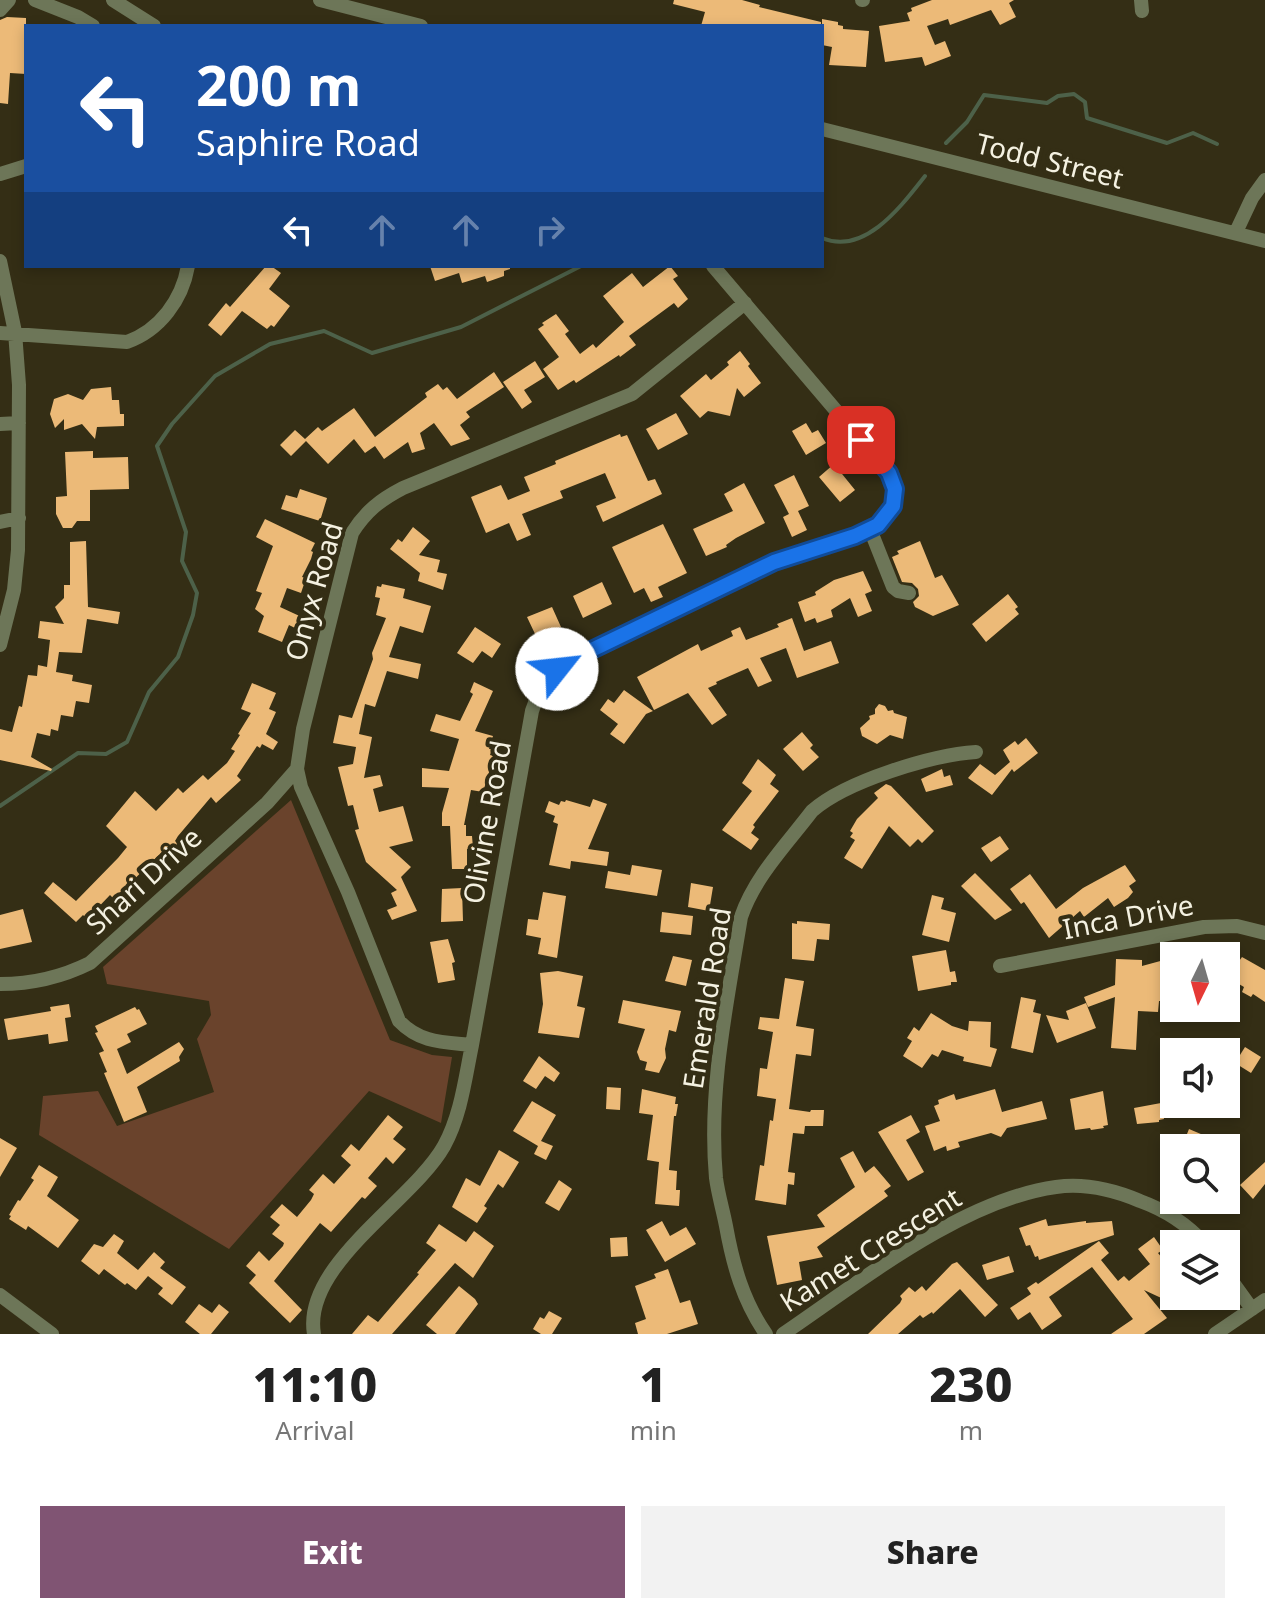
<!DOCTYPE html>
<style>
:root{--surface:#fff;--page:#f2f2f2;--text:#222;--muted:#767676;--accent:#805473}
body{margin:0;font-family:"Noto Sans",sans-serif;background:var(--page);color:var(--text);height:100vh;display:flex;flex-direction:column;font-size:30px;white-space:nowrap}
*{box-sizing:border-box;margin:0}
p{font-size:26px;color:var(--muted)}
.icon{flex:none;width:44px;height:44px;fill:none;stroke:currentColor;stroke-width:2;stroke-linecap:round;stroke-linejoin:round}
.map{position:relative;height:1334px;overflow:hidden}
.drawer{display:flex;flex-direction:column;background:var(--surface);flex:1}
.drawer>*{flex:none}
.top-card{position:absolute;left:24px;top:24px;width:800px;height:244px;border-radius:0px;box-shadow:0 4px 12px #0003;background:#1a4fa0;color:#fff;overflow:hidden}
.needle{width:52px;rotate:185deg}
.controls{position:absolute;left:1160px;top:942px;display:grid;gap:16px}
.controls a{display:grid;place-items:center;width:80px;height:80px;border-radius:0px;background:var(--surface);box-shadow:0 4px 12px #0003;font-size:40px}
.pin{position:absolute;display:grid;place-items:center;width:68px;height:68px;color:#fff;margin:-34px;border-radius:16px;box-shadow:0 4px 12px #0006}
.me{position:absolute;width:88px;margin:-44px;rotate:61deg;stroke-linejoin:round;filter:drop-shadow(0 0 6px #0008)}
.turn{display:flex;align-items:center;gap:28px;height:168px;padding:0 40px;font-size:36px}
.turn .icon{width:104px;height:104px;stroke-width:2.5}
.turn b{display:block;font-size:56px;line-height:68px}
.lanes{display:flex;align-items:center;height:76px;padding:0 40px;background:#0003;justify-content:center;gap:40px;direction:ltr}
.lanes .off{opacity:.35}
.eta{display:flex;justify-content:space-evenly;align-items:center;height:136px;text-align:center}
.eta b{font-size:48px;font-weight:800;line-height:56px}
.button{display:flex;gap:16px;margin-top:auto;padding:16px 40px}
.button a{flex:1;height:92px;border-radius:0px;background:var(--accent);color:#fff;font-size:32px;font-weight:800;line-height:92px;text-align:center}
.button a+a{background:var(--page);color:var(--text)}
.map>svg:first-child{display:block}
</style>
<div class="map">
<svg width="1265" height="1334" viewBox="0 0 1265 1334">
<rect width="100%" height="100%" fill="#342e15"/>
<!-- green -->
<path fill="#6a432c" d="M291,800L390,1040L432,1055L452,1057L441,1123L369,1091L229,1249L39,1135L43,1096L98,1091L117,1126L214,1092L197,1039L211,1015L209,1001L107,984L103,967Z"/>
<g fill="none" stroke-linecap="round" stroke-linejoin="round">
<!-- stream -->
<path stroke="#4d6149" stroke-width="4" d="M946,143L967,122L984,95L1047,103L1058,96L1074,94L1085,102L1087,118L1167,143L1193,133L1217,144
M822,238C865,256 902,205 925,176
M0,806L78,753L106,754L127,742L149,692L178,657L193,615L197,593L182,561L186,532L157,446L172,424L215,376L270,344L324,331L372,353L461,327L581,266"/>
</g>
<!-- building -->
<path fill="#ecba78" d="M674,0H742L760,5L759,7L821,22V26H701L705,12L673,4Z
M932,0H1014L1009,3L1016,17L1000,25L991,10L950,25L948,19L927,26L935,45L945,41L951,56L925,66L922,57L885,62L879,26L910,21L907,13L912,11L911,8Z
M7,17L26,18V74L10,73L8,104L0,103V20Z
M822,19L838,22V25L843,26V29L869,31L866,67L829,65L832,47L822,45Z
M266,266H271L281,273L269,289L290,306L274,327L271,325L267,329L242,311L221,336L208,325L226,303L230,307Z
M430,266H510V269L504,271V276L487,282L485,276L462,283L459,273L435,281Z
M670,266L678,276L673,279L688,299L678,308L674,303L629,336L636,345L620,357L619,355L576,383L574,380L558,390L543,369L559,357L538,329L544,325L542,323L556,314L569,331L565,334L580,354L593,344L596,348L624,322L603,296L632,273L643,287Z
M740,351L750,364L748,366L761,383L744,397L737,388L730,416L708,411L700,418L680,396L706,374L711,380L729,365L727,362Z
M535,361L545,377L524,390L532,402L522,409L503,382Z
M494,372L504,387L466,412L470,417L460,425L470,439L451,446L434,423L420,433L425,449L412,453L408,442L384,459L375,446L365,453L354,439L328,464L306,441L291,456L280,445L295,430L305,439L318,427L322,431L354,408L375,437L427,397L425,393L438,384L443,390L447,387L457,399Z
M111,387L112,400H119L120,414H124V426L97,427L95,439L82,424L64,430V419L55,428L50,414L54,399L68,394L83,400L91,389Z
M676,413L688,434L658,450L646,429Z
M806,423L812,433L818,430L826,443L806,455L792,431Z
M620,434L621,437L627,435L648,481L655,479L662,494L603,522L596,506L616,498L605,473L560,491L563,498L522,514L531,535L517,541L509,523L486,533L471,497L501,485L508,500L530,491L524,477L556,464L555,461Z
M93,451V458L128,457L129,489L90,490V521H77L72,528H63L56,514V497L67,496L65,452Z
M834,464L855,490L840,502L819,477Z
M794,475L809,506L798,511L807,530L792,537L783,517L789,514L774,485Z
M744,483L765,523L736,538L726,545L727,547L706,556L693,529L733,511L724,494Z
M300,489L327,498L320,521L281,509L286,495L297,498Z
M265,519L315,543L311,551L313,552L311,559L302,577L306,578L301,593L287,588L280,607L306,619L301,631L289,625L282,642L258,632L264,616L255,609L262,593L256,591L273,546L256,537Z
M663,524L687,573L658,587L663,597L651,602L644,588L634,593L612,547Z
M413,527L430,541L419,555L440,560L437,572L447,574L443,590L418,581L420,573L390,549L398,539L402,542Z
M86,541L88,607L120,612L118,624L87,619L82,653L59,652L56,672L73,675L72,681L92,685L89,703L76,701L73,717L61,715L58,731L51,729L50,736L37,733L31,757L52,769L51,771L0,760V729L12,732L19,706L22,707L28,675L37,676L38,665L47,667L50,640L38,638L40,621L64,624L55,607L64,598V585H70V542Z
M920,541L935,578L942,575L959,605L933,616L915,607L913,602L919,596L918,589L912,583L902,582L892,557L899,554L897,551Z
M863,571L872,591L865,594L872,611L858,617L850,598L831,610L833,617L817,623L815,618L805,622L798,602L816,595L815,592L834,580Z
M602,582L612,604L583,618L573,596Z
M382,584L405,589L403,598L431,606L423,633L400,626L389,657L421,664L418,679L387,671L375,707L365,704L359,734L372,737L364,778L380,775L383,786L373,789L379,812L403,806L413,841L389,847L411,867L401,877L417,911L392,920L387,910L397,906L391,893L397,890L366,862L355,830L359,829L353,805L348,806L338,767L353,764L356,747L333,743L339,715L352,718L373,659L372,653L386,618L376,615L380,598L375,597L377,586L381,587Z
M1008,594L1018,607L1015,609L1019,614L986,642L972,624Z
M552,607L561,627L536,636L527,617Z
M792,618L804,651L831,641L839,663L797,678L786,648L760,658L772,681L758,687L748,668L716,682L717,684L708,688L727,715L712,725L688,693L654,710L637,677L698,644L701,651L733,636L731,631L740,627L746,640L779,627L777,624Z
M475,627L501,644L492,658L482,651L473,663L457,653Z
M474,682L493,691L475,731L493,736L489,749H492L490,755L494,756L483,792L471,790L464,825H466V836H472L473,848L467,849V869H452L450,826H442V813L449,788L422,787V768L449,771L459,739L430,731L436,714L460,721L473,694L470,692Z
M252,683L276,693L269,709L276,712L266,734L278,742L273,750L262,744L260,748L257,746L237,776L241,780L216,803L211,797L178,836L175,841L179,845L171,853L166,848L114,899L110,895L87,919L83,915L76,922L44,893L53,882L76,901L118,858L127,847L106,826L135,791L156,811L178,788L183,793L203,775L208,780L227,763L235,751L231,749L240,735L238,734L251,713L241,709Z
M624,690L653,711L646,714L624,744L610,734L618,724L600,710L608,699L614,703Z
M879,704L885,706L888,711L893,710L894,713L907,717L903,739L890,735L877,744L862,736L860,728L870,719L869,716L875,714V709Z
M802,732L813,745L810,748L819,757L803,771L783,749Z
M1026,738L1038,753L1014,772L1012,769L992,795L968,778L980,764L995,775L1010,762L1003,750L1015,741L1018,745Z
M758,759L776,775L770,784L779,791L753,825L755,827L751,833L759,839L751,850L722,830L752,791L742,783Z
M942,769L944,777L950,775L953,785L926,792L921,779Z
M886,784L891,786L934,831L922,843L918,839L910,847L889,826L862,869L844,858L855,840L850,837L853,833L850,831L857,819L878,798L874,793Z
M593,799L607,804L588,849L609,852L607,866L571,861L570,869L549,865L558,824L553,822L555,816L545,812L549,801L559,805L561,801L565,802L566,800L590,807Z
M1000,836L1009,849L991,862L981,848Z
M632,865L662,870L657,896L605,888L608,871L630,875Z
M1125,865L1136,881L1129,886L1133,892L1128,898L1114,907L1108,898L1084,917L1080,911L1049,938L1024,902L1021,904L1010,889L1030,874L1056,909L1083,888Z
M975,873L1012,910L995,920L961,886Z
M691,883L713,887L709,911L688,907Z
M462,888L463,921L441,922L442,889Z
M543,892L566,896L557,958L538,954L541,938L526,935L528,919L538,920Z
M932,895L944,898L941,909L956,913L949,942L922,935Z
M23,909L32,942L0,949V915Z
M662,912L693,916L691,935L660,932Z
M797,921L830,924L829,940L817,939L814,961L792,959V923L797,924Z
M448,939L455,962L452,963L455,980L438,983L430,942Z
M946,950L950,972L955,971L957,982H951V985L918,991L912,956Z
M673,956L692,960L686,986L665,981Z
M1242,957L1265,970V1002L1253,994L1251,997L1242,992L1244,987L1232,980H1226V963L1237,964Z
M1116,959L1142,960V966L1164,960L1163,973H1174V1001H1159L1158,1012L1138,1011L1136,1050L1111,1048L1115,997L1088,1007L1084,997L1115,985Z
M558,971L583,976L577,1006L585,1008L579,1038L538,1033L543,1004L540,973Z
M785,978L804,981L796,1026L814,1029L811,1056L796,1054L789,1109L810,1112L811,1110H824L823,1126H805L804,1134L793,1133L788,1172L795,1173L794,1185L788,1184L786,1205L755,1200L760,1165L764,1166L770,1120L773,1121L776,1099L757,1096L760,1068L767,1069L773,1032L758,1029L760,1017L779,1019Z
M1021,997L1036,1000L1033,1012L1041,1014L1033,1053L1011,1048Z
M623,1000L681,1011L676,1032L669,1030L665,1049L666,1058L659,1073L645,1070L647,1062L640,1060L637,1052L645,1029L618,1023Z
M1086,1003L1096,1028L1057,1043L1046,1015L1069,1020L1066,1011Z
M69,1004L71,1017L65,1018L68,1041L49,1044L48,1034L8,1040L4,1019L51,1011L50,1007Z
M135,1007L137,1010L139,1009L147,1024L127,1034L131,1042L117,1049L127,1074L179,1042L184,1049L179,1057L180,1061L137,1087L147,1112L124,1122L104,1073L107,1072L99,1053L104,1051L95,1033L98,1032L95,1026Z
M931,1013L952,1026L968,1031L969,1021L991,1022L990,1047L997,1049L991,1067L963,1061L964,1057L942,1050L938,1057L932,1054L922,1068L903,1056L912,1041L907,1038L914,1027L919,1031Z
M1245,1047L1261,1057L1251,1073L1235,1063Z
M539,1056L560,1073L554,1082L545,1076L536,1089L523,1081Z
M607,1087L621,1088L620,1110L606,1109Z
M642,1089L676,1097L675,1104H678L676,1116H674L669,1170L677,1171L676,1190H680L679,1206L655,1204L659,1162L647,1160L653,1115L639,1113Z
M995,1089L1002,1112L1042,1101L1047,1119L1007,1128L1001,1137L991,1133L958,1142L960,1147L947,1151L946,1146L934,1151L925,1126L940,1121L934,1106L939,1104L938,1100L954,1094L956,1100Z
M1103,1091L1108,1125L1103,1126L1104,1128L1091,1130L1090,1128L1075,1130L1070,1099Z
M532,1101L556,1115L541,1141L553,1146L546,1160L534,1154L538,1146L513,1131Z
M1161,1103L1164,1119L1159,1120V1122L1137,1124L1134,1108Z
M388,1115L403,1127L393,1139L406,1149L393,1164L386,1157L368,1178L377,1186L365,1199L362,1197L331,1232L320,1223L274,1281L302,1310L290,1323L249,1283L256,1275L246,1266L259,1251L269,1261L283,1246L284,1243L272,1234L280,1225L270,1217L282,1204L297,1217L311,1200L314,1194L309,1190L323,1174L334,1184L351,1165L341,1156L351,1144L359,1151Z
M911,1115L920,1132L906,1140L924,1172L908,1181L878,1132Z
M1189,1129L1215,1140L1212,1148H1191L1183,1144Z
M0,1138L17,1148L0,1177Z
M499,1150L519,1162L503,1188L498,1184L484,1206L487,1208L477,1223L452,1207L466,1178L480,1186Z
M853,1151L865,1173L874,1166L891,1186L884,1191L888,1196L817,1247L823,1257L799,1262L802,1280L777,1285L767,1236L825,1227L817,1215L855,1187L840,1158Z
M1265,1162V1184L1253,1199L1240,1185Z
M39,1165L58,1177L47,1196L79,1220L58,1248L28,1226L26,1230L9,1219L11,1216L9,1215L18,1200L20,1201L34,1180L31,1178Z
M559,1180L572,1189L559,1211L545,1203Z
M1046,1219L1048,1226L1086,1221V1223L1112,1221L1114,1235L1039,1260L1038,1256L1035,1257L1030,1245L1026,1246L1019,1228Z
M662,1221L670,1236L686,1227L696,1244L665,1262L646,1230Z
M439,1224L466,1242L474,1231L494,1246L473,1278L455,1263L392,1334H352L368,1315L378,1322L419,1274L417,1273L436,1250L426,1243Z
M114,1234L124,1241L117,1253L138,1270L154,1252L165,1262L160,1268L186,1287L172,1305L158,1294L163,1288L148,1276L136,1290L127,1283L125,1285L104,1269L99,1275L81,1261L94,1244L103,1247Z
M627,1237L628,1256L611,1257L610,1238Z
M1154,1237L1163,1250L1158,1253L1171,1269H1174V1296H1191L1185,1309L1144,1290L1167,1318L1144,1334H1111L1133,1319L1092,1267L1049,1297L1062,1316L1042,1330L1030,1312L1018,1320L1010,1308L1031,1294L1027,1288L1036,1282L1038,1284L1099,1241L1109,1253L1101,1260L1118,1281L1124,1276L1129,1281L1150,1264L1138,1249Z
M1009,1256L1014,1272L987,1280L982,1265Z
M957,1262L998,1305L985,1317L960,1289L933,1314L932,1312L923,1318L920,1315L898,1334H868L900,1303L902,1299L900,1296L909,1287L915,1292L922,1286L926,1291L952,1264Z
M668,1269L680,1303L690,1300L698,1324L667,1334H638L635,1323L646,1319L635,1286L656,1278L654,1274Z
M459,1286L475,1299L478,1304L455,1334H437L426,1325Z
M199,1304L212,1313L219,1304L229,1312L211,1334H200L185,1322Z
M549,1311L562,1318L552,1334H541L533,1329L540,1317L544,1319Z"/>
<g fill="none" stroke-linecap="round" stroke-linejoin="round">
<!-- minor -->
<path stroke="#6d7658" stroke-width="14" d="M35,0L78,17L93,26
M113,0L154,26
M320,0L421,26
M862,0H863
M1141,0L1142,11
M0,10L9,0
M822,129L1265,241
M0,174L26,166
M1236,232L1252,198L1265,180
M0,261L15,332L19,385L18,550L14,590L0,645
M0,333L127,342C160,330 182,300 188,266
M0,424L19,423
M0,522L19,518
M870,529L893,587L898,591L909,593
M1000,966L1204,927L1237,926L1265,933
M0,984C31,984 62,977 90,963L267,803L297,769
M472,1045C443,1042 420,1043 399,1021L348,892L301,787L297,769L303,729L352,533C366,511 380,500 403,488L632,394L745,303
M1226,1273L1252,1309
M0,1295L52,1334
M314,1334C302,1265 413,1201 444,1146C461,1115 465,1079 472,1045L532,711C540,686 553,672 575,658L774,562L855,536L878,525L890,513L895,498L889,473L713,266
M766,1334C743,1301 733,1265 726,1226C723,1210 718,1194 716,1178C708,1090 727,1003 741,917C755,876 787,844 812,811C846,781 932,755 976,752
M783,1334C861,1281 962,1200 1056,1187C1084,1183 1114,1190 1140,1201C1165,1210 1187,1224 1205,1244
M1215,1334L1265,1300"/>
</g>
<g fill="none" stroke-linecap="round" stroke-linejoin="round">
<!-- route casing -->
<g stroke="#114b97" stroke-width="20">
<path id="route" d="M557,669L575,658L774,562L855,536L878,525L893,506L895,489L889,473L861,440"/>
</g>
<!-- route -->
<use href="#route" stroke="#1a73e8" stroke-width="14"/>
</g>
<g text-anchor="middle" dominant-baseline="central" stroke-width="8" stroke-linejoin="round" paint-order="stroke">
<!-- street labels -->
<g font-size="28" fill="#f4f1e1" stroke="#342e15">
<text transform="translate(1050 160) rotate(14)">Todd Street</text>
<text transform="translate(313 591) rotate(-74)">Onyx Road</text>
<text transform="translate(486 822) rotate(-80)">Olivine Road</text>
<text transform="translate(143 880) rotate(-42)">Shari Drive</text>
<text transform="translate(1128 916) rotate(-11)">Inca Drive</text>
<text transform="translate(706 998) rotate(-81)">Emerald Road</text>
<text transform="translate(870 1249) rotate(-32)">Kamet Crescent</text>
</g>
</g>
</svg>
<div class="controls">
<a><svg class="needle" viewBox="-14 -14 28 28"><path d="M0-13l5 13h-10z" fill="#e53935"/><path d="M0 13l5-13h-10z" fill="#767676"/></svg></a>
<a><svg class="icon" aria-label="sound" viewBox="0 0 24 24"><path d="M4 9h4l5-4v14l-5-4H4zM17 9q2 3 0 6"/></svg></a>
<a><svg class="icon" aria-label="search" viewBox="0 0 24 24"><circle cx="10" cy="10" r="6"/><path d="M15 15l6 6"/></svg></a>
<a><svg class="icon" aria-label="layers" viewBox="0 0 24 24"><path d="M12 4l9 5-9 5-9-5zM3 14l9 5 9-5"/></svg></a>
</div>
<div class="pin" style="left:861px;top:440px;background:#d93025"><svg class="icon" aria-label="arrive" viewBox="0 0 24 24"><path d="M6 21V4h12l-3 4 3 4H6"/></svg></div>
<svg class="me" style="left:557px;top:669px" viewBox="-20 -20 40 40"><circle r="19" fill="#fff"/><path d="M0-13L10 11 0 6-10 11z" fill="#1a73e8"/></svg>
<div class="top-card">
<div class="turn"><svg class="icon" aria-label="left" viewBox="0 0 24 24"><path d="M17 20v-9H6M10 6l-5 5 5 5"/></svg><div><b>200 m</b>Saphire Road</div></div>
<div class="lanes"><svg class="icon" aria-label="left" viewBox="0 0 24 24"><path d="M17 20v-9H6M10 6l-5 5 5 5"/></svg><svg class="icon off" aria-label="ahead" viewBox="0 0 24 24"><path d="M12 20V5M6 11l6-6 6 6"/></svg><svg class="icon off" aria-label="ahead" viewBox="0 0 24 24"><path d="M12 20V5M6 11l6-6 6 6"/></svg><svg class="icon off" aria-label="right" viewBox="0 0 24 24"><path d="M7 20v-9h11M14 6l5 5-5 5"/></svg></div>
</div>
</div>
<section class="drawer">
<div class="eta">
<div><b>11:10</b><p>Arrival</p></div>
<div><b>1</b><p>min</p></div>
<div><b>230</b><p>m</p></div>
</div>
<div class="button"><a>Exit</a><a>Share</a></div>
</section>
